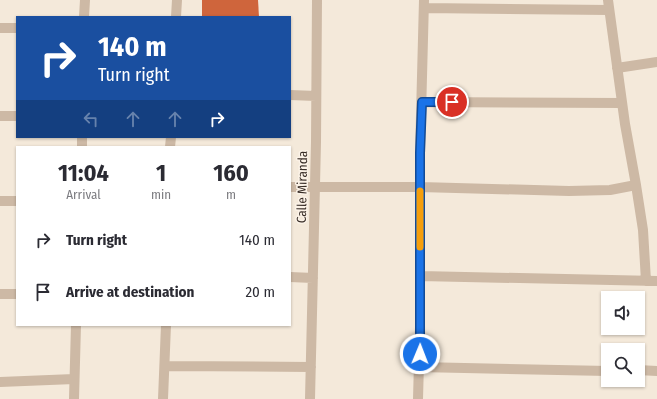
<!DOCTYPE html>
<style>
:root{--surface:#fff;--page:#f7f7f7;--text:#2b2b33;--muted:#7c7c81}
body{margin:0;font-family:"Fira Sans Condensed",sans-serif;background:var(--page);color:var(--text);height:100vh;display:flex;flex-direction:column;font-size:15px;white-space:nowrap}
*{box-sizing:border-box;margin:0}
p{font-size:13px;color:var(--muted)}
.icon{flex:none;width:22px;height:22px;fill:none;stroke:currentColor;stroke-width:2;stroke-linecap:round;stroke-linejoin:round}
.map{position:relative;flex:1;overflow:hidden}
.side{position:absolute;left:16px;top:146px;width:275px;height:180px;display:flex;flex-direction:column;background:var(--surface);border-radius:0px;box-shadow:0 1px 3px #0004}
.side>*{flex:none}
.top-card{position:absolute;left:16px;top:16px;width:275px;height:122px;border-radius:0px;box-shadow:0 1px 3px #0004;background:#1a4fa0;color:#fff;overflow:hidden}
.buttons{position:absolute;left:601px;top:291px;display:grid;gap:8px}
.buttons a{display:grid;place-items:center;width:44px;height:44px;border-radius:0px;background:var(--surface);box-shadow:0 1px 3px #0004;font-size:20px}
.pin{position:absolute;display:grid;place-items:center;width:34px;height:34px;color:#fff;margin:-17px;border:2px solid #fff;border-radius:50%;box-shadow:0 1px 4px #0007}
.me{position:absolute;width:44px;margin:-22px;rotate:1deg;stroke-linejoin:round;filter:drop-shadow(0 0 3px #0008)}
.turn{display:flex;align-items:center;gap:14px;height:84px;padding:0 16px;font-size:18px}
.turn .icon{width:52px;height:52px;stroke-width:2.5}
.turn b{display:block;font-size:28px;line-height:34px}
.lanes{display:flex;align-items:center;height:38px;padding:0 16px;background:#0003;justify-content:center;gap:20px;direction:ltr}
.lanes .off{opacity:.35}
.eta{display:flex;justify-content:space-evenly;align-items:center;height:68px;text-align:center}
.eta b{font-size:24px;font-weight:700;line-height:28px}
ul{padding:0;list-style:none}
li{display:flex;align-items:center;gap:12px;height:52px;padding:0 16px}
li div{flex:1}
li b{display:block;font-size:15px}
li em{font-style:normal}
.map>svg:first-child{display:block}
</style>
<div class="map">
<svg width="657" height="399" viewBox="0 0 657 399">
<rect width="100%" height="100%" fill="#f4e9da"/>
<!-- building -->
<path fill="#cf653c" d="M202,0H258L259,17H202Z"/>
<g fill="none" stroke-linecap="round" stroke-linejoin="round">
<!-- minor -->
<path stroke="#cdb9a5" stroke-width="10" d="M608,0L625,124L636,185L643,230L646,281
M424,8L609,10
M84,17L85,0
M176,17L177,0
M0,28H17
M617,68L657,62
M290,95L316,96
M422,102L622,103
M0,116H17
M82,147V137
M170,147L171,137
M290,187H420L569,191L610,190L636,185
M0,201H17
M420,276L657,281
M290,277L313,278
M0,294H17
M165,366L311,367
M419,367L608,371
M638,370L657,371
M0,382L74,379
M74,399L76,325
M163,399L166,325
M310,399L316,142L317,0
M418,399L420,327V153L424,0"/>
</g>
<g fill="none" stroke-linecap="round" stroke-linejoin="round">
<!-- route casing -->
<g stroke="#114b97" stroke-width="10">
<path id="route" d="M420,354V153L422,102H452"/>
</g>
<!-- route -->
<use href="#route" stroke="#1a73e8" stroke-width="7"/>
<!-- slow -->
<path stroke="#f59e0b" stroke-width="7" d="M420,247V191"/>
</g>
<g text-anchor="middle" dominant-baseline="central" stroke-width="3" stroke-linejoin="round" paint-order="stroke">
<!-- street labels -->
<g font-size="13" fill="#382d27" stroke="#fbf2e7">
<text transform="translate(302 187) rotate(-89)">Calle Miranda</text>
</g>
</g>
</svg>
<div class="buttons">
<a><svg class="icon" aria-label="sound" viewBox="0 0 24 24"><path d="M4 9h4l5-4v14l-5-4H4zM17 9q2 3 0 6"/></svg></a>
<a><svg class="icon" aria-label="search" viewBox="0 0 24 24"><circle cx="10" cy="10" r="6"/><path d="M15 15l6 6"/></svg></a>
</div>
<div class="pin" style="left:452px;top:102px;background:#d93025"><svg class="icon" aria-label="arrive" viewBox="0 0 24 24"><path d="M6 21V4h12l-3 4 3 4H6"/></svg></div>
<svg class="me" style="left:420px;top:354px" viewBox="-20 -20 40 40"><circle r="17" fill="#1a73e8" stroke="#fff" stroke-width="3"/><path d="M0-11L8 9 0 5-8 9z" fill="#fff"/></svg>
<div class="top-card">
<div class="turn"><svg class="icon" aria-label="right" viewBox="0 0 24 24"><path d="M7 20v-9h11M14 6l5 5-5 5"/></svg><div><b>140 m</b>Turn right</div></div>
<div class="lanes"><svg class="icon off" aria-label="left" viewBox="0 0 24 24"><path d="M17 20v-9H6M10 6l-5 5 5 5"/></svg><svg class="icon off" aria-label="ahead" viewBox="0 0 24 24"><path d="M12 20V5M6 11l6-6 6 6"/></svg><svg class="icon off" aria-label="ahead" viewBox="0 0 24 24"><path d="M12 20V5M6 11l6-6 6 6"/></svg><svg class="icon" aria-label="right" viewBox="0 0 24 24"><path d="M7 20v-9h11M14 6l5 5-5 5"/></svg></div>
</div>
<section class="side">
<div class="eta">
<div><b>11:04</b><p>Arrival</p></div>
<div><b>1</b><p>min</p></div>
<div><b>160</b><p>m</p></div>
</div>
<ul>
<li><svg class="icon" aria-label="right" viewBox="0 0 24 24"><path d="M7 20v-9h11M14 6l5 5-5 5"/></svg><div><b>Turn right</b></div><em>140 m</em></li>
<li><svg class="icon" aria-label="arrive" viewBox="0 0 24 24"><path d="M6 21V4h12l-3 4 3 4H6"/></svg><div><b>Arrive at destination</b></div><em>20 m</em></li>
</ul>
</section>
</div>
